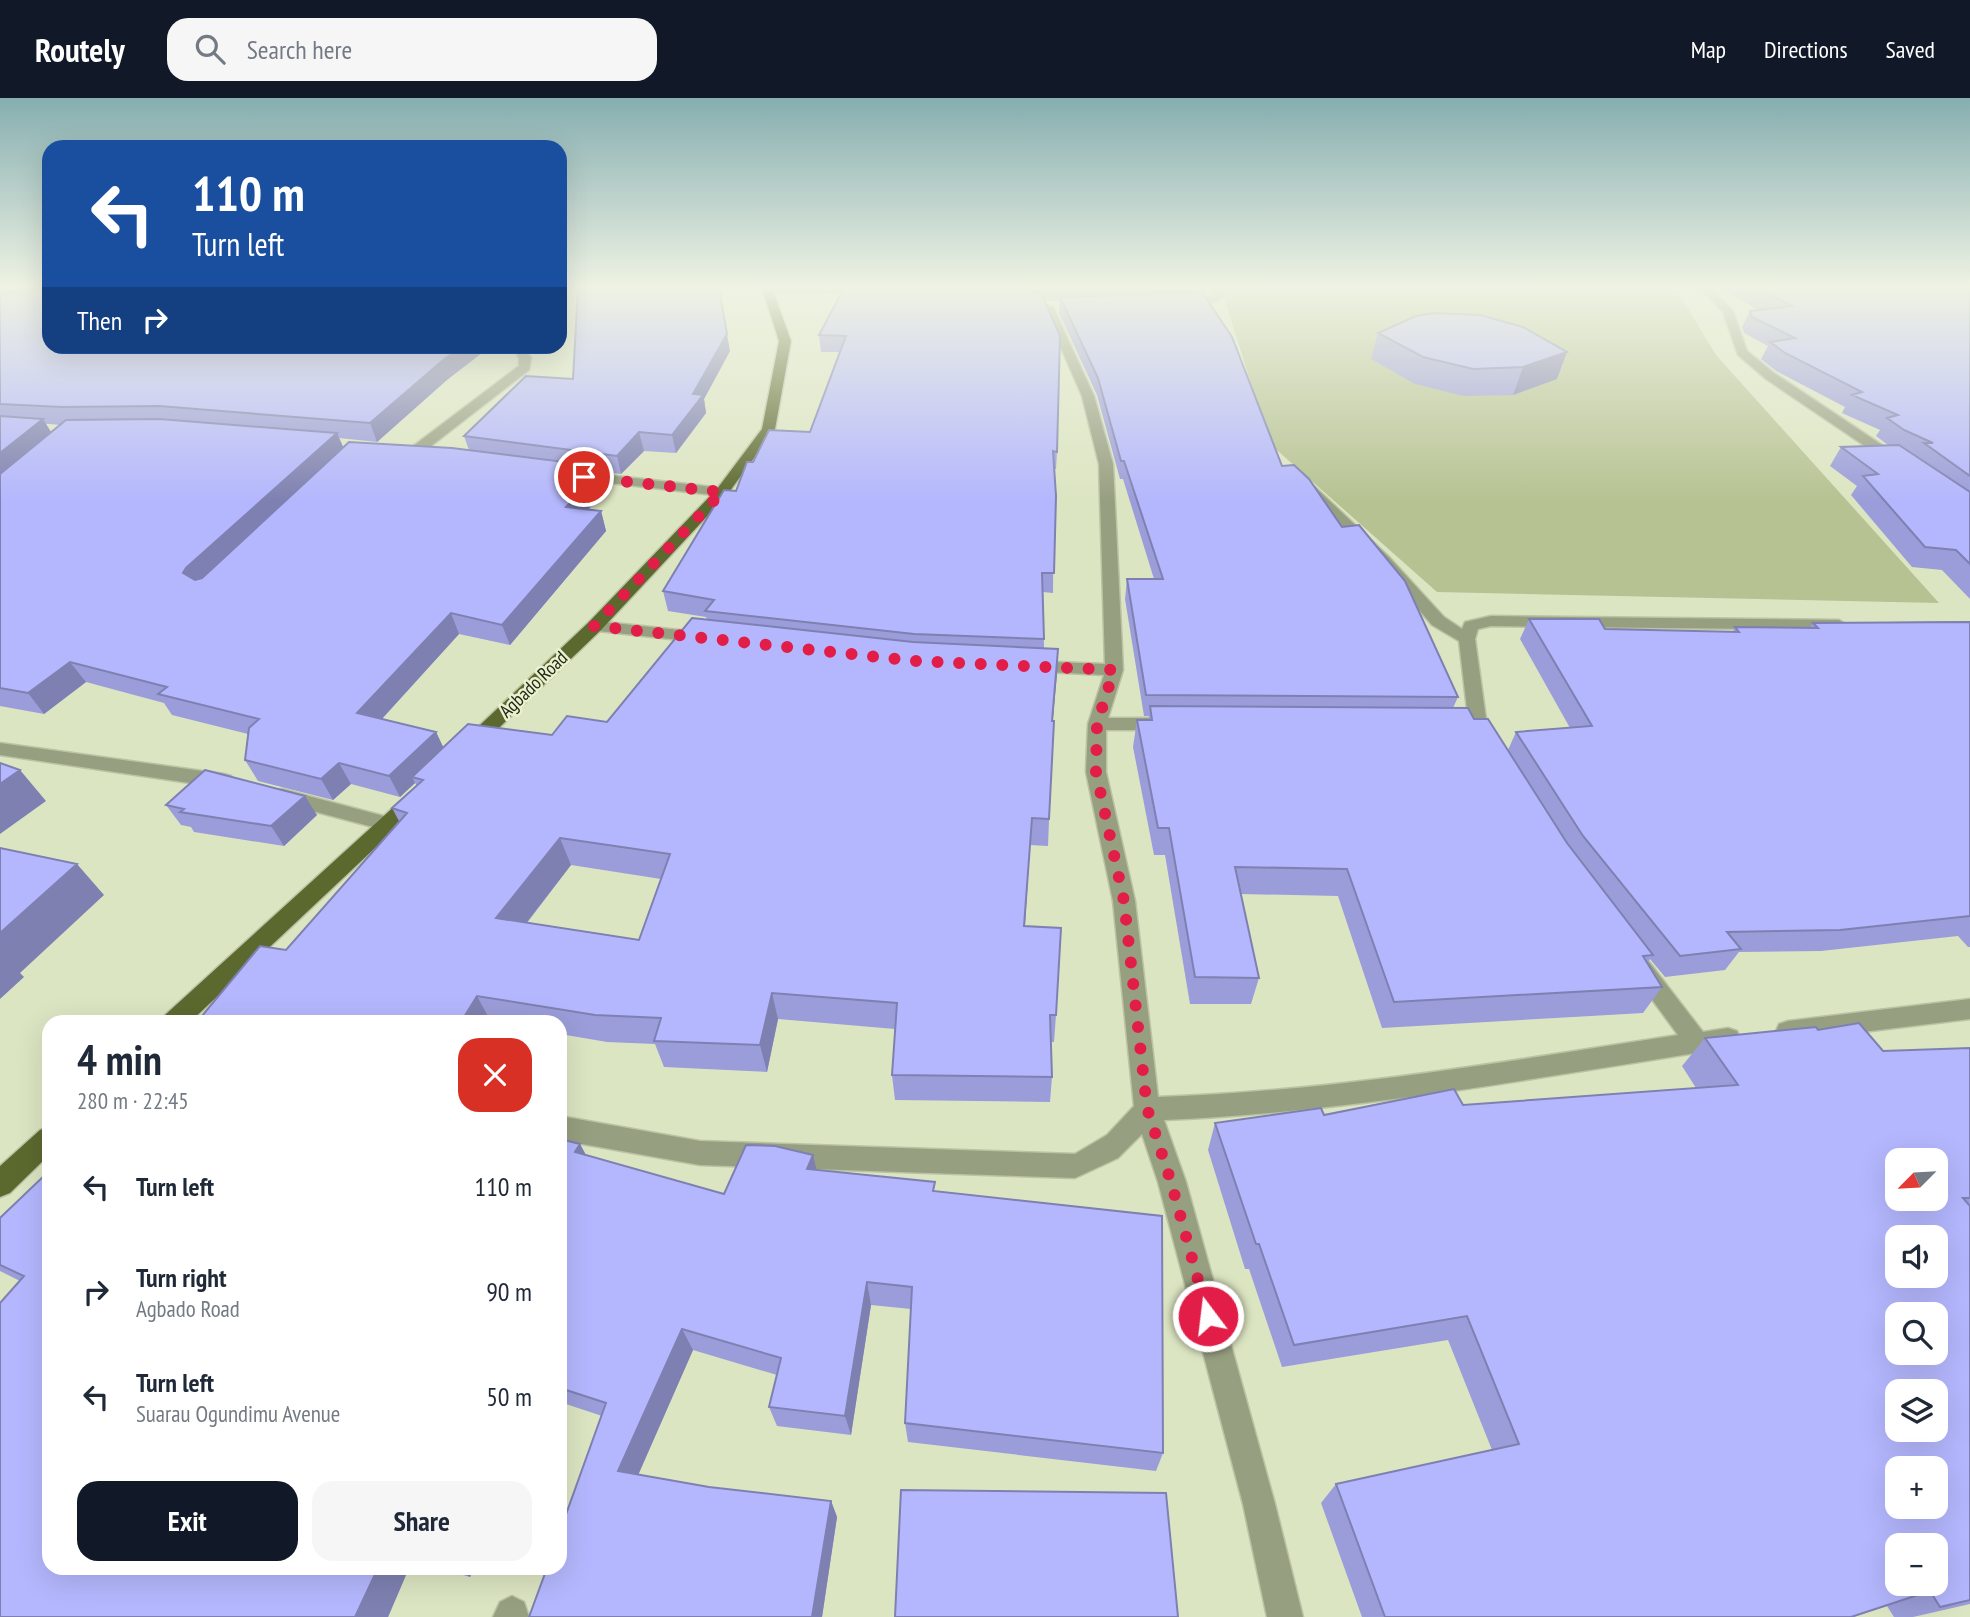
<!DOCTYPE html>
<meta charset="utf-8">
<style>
:root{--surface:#fff;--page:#f6f6f7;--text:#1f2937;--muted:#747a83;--accent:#111827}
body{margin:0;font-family:"PT Sans Narrow",sans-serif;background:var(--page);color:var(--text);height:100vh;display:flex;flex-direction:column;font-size:26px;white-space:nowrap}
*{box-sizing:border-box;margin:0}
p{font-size:23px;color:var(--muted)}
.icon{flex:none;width:38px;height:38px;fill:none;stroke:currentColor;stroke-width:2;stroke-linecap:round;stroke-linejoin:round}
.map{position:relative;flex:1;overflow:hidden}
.details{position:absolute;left:42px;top:917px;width:525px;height:560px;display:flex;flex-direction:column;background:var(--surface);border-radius:21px;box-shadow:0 7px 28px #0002}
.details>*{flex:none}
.top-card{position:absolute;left:42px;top:42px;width:525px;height:214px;border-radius:21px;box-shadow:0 7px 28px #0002;background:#1a4fa0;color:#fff;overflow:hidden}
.needle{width:46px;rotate:246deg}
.fabs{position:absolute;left:1885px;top:1050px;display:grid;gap:14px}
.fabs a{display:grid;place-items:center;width:63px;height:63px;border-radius:14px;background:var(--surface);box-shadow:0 7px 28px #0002;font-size:35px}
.pin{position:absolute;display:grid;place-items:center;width:60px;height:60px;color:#fff;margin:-30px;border:4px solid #fff;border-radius:50%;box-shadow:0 2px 7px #0007}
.me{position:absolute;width:77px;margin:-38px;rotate:345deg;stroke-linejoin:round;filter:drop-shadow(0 0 5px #0008)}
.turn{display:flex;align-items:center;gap:24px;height:147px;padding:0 35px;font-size:32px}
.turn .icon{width:91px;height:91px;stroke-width:2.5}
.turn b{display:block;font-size:49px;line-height:60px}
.then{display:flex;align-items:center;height:66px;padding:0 35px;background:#0003;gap:14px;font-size:26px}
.round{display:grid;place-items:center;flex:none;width:74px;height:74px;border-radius:21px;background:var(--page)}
.overview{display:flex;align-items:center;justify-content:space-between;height:119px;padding:0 35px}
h1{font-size:42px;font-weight:600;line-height:52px}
.primary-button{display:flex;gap:14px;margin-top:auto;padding:14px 35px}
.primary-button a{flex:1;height:80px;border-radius:21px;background:var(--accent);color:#fff;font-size:28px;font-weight:600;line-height:80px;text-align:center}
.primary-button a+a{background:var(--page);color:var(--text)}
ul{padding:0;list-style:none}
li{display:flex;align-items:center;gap:21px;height:105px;padding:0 35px}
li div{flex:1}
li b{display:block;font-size:26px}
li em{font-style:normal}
header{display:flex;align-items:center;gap:42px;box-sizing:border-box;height:98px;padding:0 35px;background:var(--accent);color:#fff}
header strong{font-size:33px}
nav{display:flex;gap:38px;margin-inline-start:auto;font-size:24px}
.search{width:490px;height:63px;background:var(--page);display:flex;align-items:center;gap:18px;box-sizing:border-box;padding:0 24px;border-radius:21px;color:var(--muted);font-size:26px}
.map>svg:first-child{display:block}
</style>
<header>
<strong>Routely</strong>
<div class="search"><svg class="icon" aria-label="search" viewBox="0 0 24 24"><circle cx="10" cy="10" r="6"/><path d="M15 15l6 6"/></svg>Search here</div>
<nav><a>Map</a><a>Directions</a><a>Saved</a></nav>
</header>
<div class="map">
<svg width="1970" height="1519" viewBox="0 0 1970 1519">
<rect width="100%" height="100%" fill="#dce5c2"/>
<!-- green -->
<path fill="#b6c292" d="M1221,190H1672L1681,199L1716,257L1939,505L1437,494L1270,346Z"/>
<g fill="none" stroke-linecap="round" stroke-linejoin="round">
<!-- minor casing -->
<g stroke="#bbc3a4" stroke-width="3">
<path id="minor" d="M764,190H875L876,191L871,194L768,195L764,194Z
M1210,190H1220L1224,198C1213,208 1187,214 1175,206C1186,199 1201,204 1213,197Z
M1700,190H1711L1733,213L1747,253L1774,275L1903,361V367H1893L1766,281L1738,257L1723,214Z
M1021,198L1053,209L1094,298L1113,366L1123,572L1108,620H1164L1173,626L1164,632H1106V674L1135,803L1158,999C1333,993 1505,964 1678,937L1629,870L1633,864L1641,861L1649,864L1703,934L1728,930L1737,933L1740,940L1737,947L1728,950C1540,979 1354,1014 1164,1022L1186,1084L1275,1406L1303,1519H1267L1243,1406L1158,1084L1142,1036L1118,1060L1075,1080L700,1067L560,1042V1018L700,1043L1075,1056L1107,1037L1134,1008L1113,803L1086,674L1088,626L1104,577L1029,573L1020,568L1029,563L1105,566L1099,366L1082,298L1044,211L1017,203V199Z
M513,248H524L531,260L529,272L418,358H408V352L519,268V260Z
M581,374L722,390L729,394L722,398L576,381L574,378Z
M1310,388L1315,389L1389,459L1444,519L1462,531L1465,524L1491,518L1839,522L1847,527L1839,532L1491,528L1478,531L1475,541L1487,628L1496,644L1494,648H1480L1469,628L1459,543L1432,527L1379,465L1305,395V389Z
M595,523L707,535L715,540L707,545L589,532L587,528L589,524Z
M0,645L224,676L231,678L234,683L231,688L224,690L0,657Z
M282,691L395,721L398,726L395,731L388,733L275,703L272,698L275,693Z
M1970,901V921L1788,943L1779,940L1776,933L1779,926L1788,923Z
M512,1498L524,1504L529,1519H493L500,1504Z"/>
</g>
<!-- major casing -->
<g stroke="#bbc3a4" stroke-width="3">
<path id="major" d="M762,190H772L791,243L775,331L727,397L601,532L476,652H462L460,648L462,644L589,524L717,391L762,331L779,243Z
M416,693L423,695L426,700L423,705L190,924H162L165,917L409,695Z
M49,1028V1057L10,1095L0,1099V1068L40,1032Z"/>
</g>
<!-- minor -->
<use href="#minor" fill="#979f81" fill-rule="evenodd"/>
<!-- major -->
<use href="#major" fill="#5c692e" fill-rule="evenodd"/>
</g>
<!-- wall -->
<path fill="#9b9dda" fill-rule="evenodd" d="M0,190L49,248H491L448,281L377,344L339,340L343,350L469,352L464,338L573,281L730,253L704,301L706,315L676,355L644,353L621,376L606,374L610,388L588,412L601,413L606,433L510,547L459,536L382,621L436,634L443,649L552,637L607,624L707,522L706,519L668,513L663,493L736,393L753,364L810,334L839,254H821L819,237L844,190H1206L1204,196L1282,368L1458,599L1453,610L1474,621L1508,652L1516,634L1570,630L1520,541L1529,521L1605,531L1733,534L1735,529L1809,530L1813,525L1970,523V849H1968L1958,838L1821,853L1739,854L1725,872L1665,879L1650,861L1648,865L1662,889L1643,915L1382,930L1338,798L1241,796L1259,880L1251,906H1190L1165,757H1154L1133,649L1137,622H1148L1149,618H1144L1125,501L1127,481H1154L1123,381H1120L1097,297L1059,215L1060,203H1049L1043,201L1057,354L1056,371H1054L1053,495L1043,494L1044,550L1058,551L1053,623L1048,748L1030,747L1025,828L1056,917L1054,944H1051L1052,979L1050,1004L895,1002L892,977L895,931L778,921L767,974L664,969L655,946L607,944L560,936V924H197L286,852L399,723L392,710L417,688L415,685L400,699L351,686L333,702L258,683L245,662L248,636L172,617L164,605L86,584L44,616L0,608ZM46,326H50L60,327L51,334ZM571,767L661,781L639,842L527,825Z
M1719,190H1970V501L1942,472L1912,469L1851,397L1857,388L1830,368L1841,349L1888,347L1876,338L1880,332L1842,315L1845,309L1776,273L1761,261L1768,248L1744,235L1742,229L1750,213L1759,212Z
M1416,218L1557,281L1513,297L1464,298L1415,286L1371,261L1378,235Z
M166,707L317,717L284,748L194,734L191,729L181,727Z
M1818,932L1883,953L1970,950V1506L1913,1519H1894L1887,1508L1853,1519H1362L1321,1405L1336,1386L1492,1352L1448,1242L1282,1269L1249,1171H1245L1208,1052L1215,1025L1696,990L1682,968L1705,940Z
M560,1041L580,1046L586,1057L724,1096L816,1072L935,1093L1163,1355L1156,1373L908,1344L905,1325L911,1211L871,1207L851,1337L777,1328L769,1309L777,1277L693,1252L638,1377L709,1389L831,1403L837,1419L822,1519H529L602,1318L560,1304Z
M49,1073V1470H409L388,1519H0L20,1183L0,1173V1120Z
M439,1470H474L470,1479Z"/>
<!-- shaded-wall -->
<path fill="#7e80b1" d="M0,190H47L0,203Z
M560,190H570L560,197Z
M727,236L730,253L704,301L706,315L676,355L672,337L693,296Z
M462,248H491L448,281L377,344L370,325L442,263Z
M1567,254L1557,281L1513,297L1523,269Z
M43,321L54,339L0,385V355Z
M639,334L644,353L621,376L617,358Z
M337,335L345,353L198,490L183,475L186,470Z
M605,369L610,388L571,429L566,409Z
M601,413L606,433L510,547L502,527Z
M451,515L459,536L368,636L357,615Z
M1058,551L1057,577L1050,650L1052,623Z
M70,564L86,584L44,616L28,595Z
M436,634L446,655L412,679L415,685L400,699L389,678Z
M339,665L351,686L333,702L321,681Z
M20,672L46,703L0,736V686Z
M305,698L317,717L284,748L271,728Z
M1032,720L1030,747L1023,855L1024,828Z
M560,740L571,767L509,847L496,820Z
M77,766L104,797L20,875L24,879L0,901V835Z
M772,895L778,921L767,974L760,947Z
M477,898L491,924H461Z
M580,1046L593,1071L575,1054Z
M813,1057L819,1082L807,1071Z
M867,1184L871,1207L851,1337L845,1318Z
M682,1231L693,1252L632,1391L618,1373Z
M831,1403L837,1419L822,1519H812Z
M378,1470H409L388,1519H355Z
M456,1470H474L470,1479Z"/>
<!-- building -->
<path fill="#b4b7fd" stroke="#7e80b1" stroke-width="2" fill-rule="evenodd" d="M40,190H49V248H462L442,263L370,325L159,308L62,309L0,306V197Z
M578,190H719L727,236L693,296L703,297L672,337L639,334L617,358L464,338L526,278L573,281Z
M844,190H1003L1028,192L1042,197L1060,238L1057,354L1053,353L1056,398L1054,475H1042L1044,541L914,536L705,513L714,502L663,493L724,392L736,393L747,364H753L769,332L810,334L846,238L819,237Z
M1757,190H1970V378L1924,345H1933L1904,332L1887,320L1898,317L1852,297L1862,294L1785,255L1770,244L1795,240L1752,219L1750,213L1792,208Z
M1202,194L1232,239L1282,368L1294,367L1309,381L1342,429L1359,427L1405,483L1458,599L1146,597L1127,481H1163L1124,363H1121L1098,280L1060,199Z
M1434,215L1480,217L1523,229L1567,254L1523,269L1473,271L1423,259L1378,235L1416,218Z
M0,318L43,321L0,355Z
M159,321L337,335L186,470L183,475L195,482L202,480L349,344L452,350L605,369L566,409L601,413L502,527L451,515L357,615L436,634L389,678L339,665L321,681L245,662L249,630L259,621L158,596L167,589L70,564L28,595L0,590V376L66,322Z
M1899,347L1970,394V466L1956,452L1925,449L1863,378L1878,376L1841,349Z
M692,520L913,544L1058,551L1052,623H1054L1049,721L1032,720L1024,828L1061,830L1056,917H1050L1052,979L892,977L897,905L772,895L760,947L654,943L661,920L595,917L477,898L461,924H197L260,848L286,852L407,715L392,710L423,682L412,679L468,626L552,637L567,618L607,624ZM560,740L670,756L639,842L496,820Z
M1529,521H1599L1605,531L1739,534L1735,529L1818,530L1813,525L1970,524V818L1840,832L1727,834L1741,851L1680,858L1583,738L1516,634L1592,628Z
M1150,608L1468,610L1474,621H1488L1567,745L1653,857L1643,858L1662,889L1394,904L1347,771L1235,769L1259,880L1195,879L1169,730H1158L1137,622H1152Z
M0,665L20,672L0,686Z
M205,672L305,698L271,728L180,714L184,711L166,707Z
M0,750L77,766L0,835Z
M1859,925L1883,953L1970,950V1100H1963L1970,1108V1502L1940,1509L1930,1493L1851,1519H1385L1336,1386L1519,1346L1467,1218L1294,1247L1259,1146H1256L1215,1025L1321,1010L1324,1017L1454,991L1463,1007L1738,987L1705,940L1816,929L1818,932ZM1897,1062H1936V1101H1897ZM1897,1139H1936V1178H1897ZM1897,1216H1936V1255H1897ZM1897,1293H1936V1332H1897ZM1897,1370H1936V1409H1897ZM1897,1447H1936V1486H1897Z
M560,1041L580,1046L575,1054L724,1096L746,1047L775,1048L813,1057L807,1071L935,1084L933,1093L1162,1118L1163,1355L905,1325L912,1189L867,1184L845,1318L769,1309L781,1260L682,1231L618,1373L709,1389L831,1403L812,1519H529L547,1470H560V1433L606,1305L560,1290Z
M49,1073V1470H378L355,1519H0V1205L24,1178L0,1167V1120Z
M901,1392L1166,1395L1178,1519H895Z"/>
<!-- sky -->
<linearGradient id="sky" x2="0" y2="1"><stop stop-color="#86aeb0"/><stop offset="0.47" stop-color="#eff3e4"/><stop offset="1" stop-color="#eff3e4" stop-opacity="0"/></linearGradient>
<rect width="1970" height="403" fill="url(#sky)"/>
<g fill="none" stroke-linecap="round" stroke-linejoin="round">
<!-- route -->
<path stroke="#e11d48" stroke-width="12" stroke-dasharray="0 21.6" d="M584,379L722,394L594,528L915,563L1114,572L1097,626L1096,674L1124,803L1147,1010L1171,1084L1208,1218"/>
</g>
<g text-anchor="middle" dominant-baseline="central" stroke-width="5" stroke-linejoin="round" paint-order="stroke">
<!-- street labels -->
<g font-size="19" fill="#232619" stroke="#e9f2cf">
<text transform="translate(533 586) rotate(-44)">Agbado Road</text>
</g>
</g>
</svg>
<div class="fabs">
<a><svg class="needle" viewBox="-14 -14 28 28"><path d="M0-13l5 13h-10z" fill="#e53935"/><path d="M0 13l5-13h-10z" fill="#747a83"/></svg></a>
<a><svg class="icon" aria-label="sound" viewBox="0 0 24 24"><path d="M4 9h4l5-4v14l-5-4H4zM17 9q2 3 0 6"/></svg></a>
<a><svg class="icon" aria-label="search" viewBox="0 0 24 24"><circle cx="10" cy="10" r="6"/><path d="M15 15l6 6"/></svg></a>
<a><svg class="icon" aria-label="layers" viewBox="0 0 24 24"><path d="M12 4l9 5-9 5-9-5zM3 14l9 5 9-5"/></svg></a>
<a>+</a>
<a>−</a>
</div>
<div class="pin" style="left:584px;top:379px;background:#d93025"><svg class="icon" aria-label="arrive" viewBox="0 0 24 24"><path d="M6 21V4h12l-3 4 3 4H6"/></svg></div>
<svg class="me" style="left:1208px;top:1218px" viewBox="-20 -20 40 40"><circle r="17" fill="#e11d48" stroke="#fff" stroke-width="3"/><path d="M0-11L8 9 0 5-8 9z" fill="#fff"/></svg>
<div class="top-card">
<div class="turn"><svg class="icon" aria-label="left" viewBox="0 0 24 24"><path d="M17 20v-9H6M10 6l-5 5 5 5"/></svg><div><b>110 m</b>Turn left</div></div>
<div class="then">Then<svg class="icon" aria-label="right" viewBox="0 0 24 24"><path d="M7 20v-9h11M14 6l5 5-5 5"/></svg></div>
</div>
<section class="details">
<div class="overview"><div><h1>4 min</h1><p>280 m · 22:45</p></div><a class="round" style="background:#d93025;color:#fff"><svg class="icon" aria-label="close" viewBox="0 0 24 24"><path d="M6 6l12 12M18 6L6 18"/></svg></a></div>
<ul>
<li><svg class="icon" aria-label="left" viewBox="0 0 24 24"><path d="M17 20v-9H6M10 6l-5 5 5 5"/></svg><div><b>Turn left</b></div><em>110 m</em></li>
<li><svg class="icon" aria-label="right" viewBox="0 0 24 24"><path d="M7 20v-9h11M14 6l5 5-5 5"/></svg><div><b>Turn right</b><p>Agbado Road</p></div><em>90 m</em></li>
<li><svg class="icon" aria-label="left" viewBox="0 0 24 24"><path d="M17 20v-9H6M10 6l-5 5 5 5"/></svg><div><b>Turn left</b><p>Suarau Ogundimu Avenue</p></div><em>50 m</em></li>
</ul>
<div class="primary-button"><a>Exit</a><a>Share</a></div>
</section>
</div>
